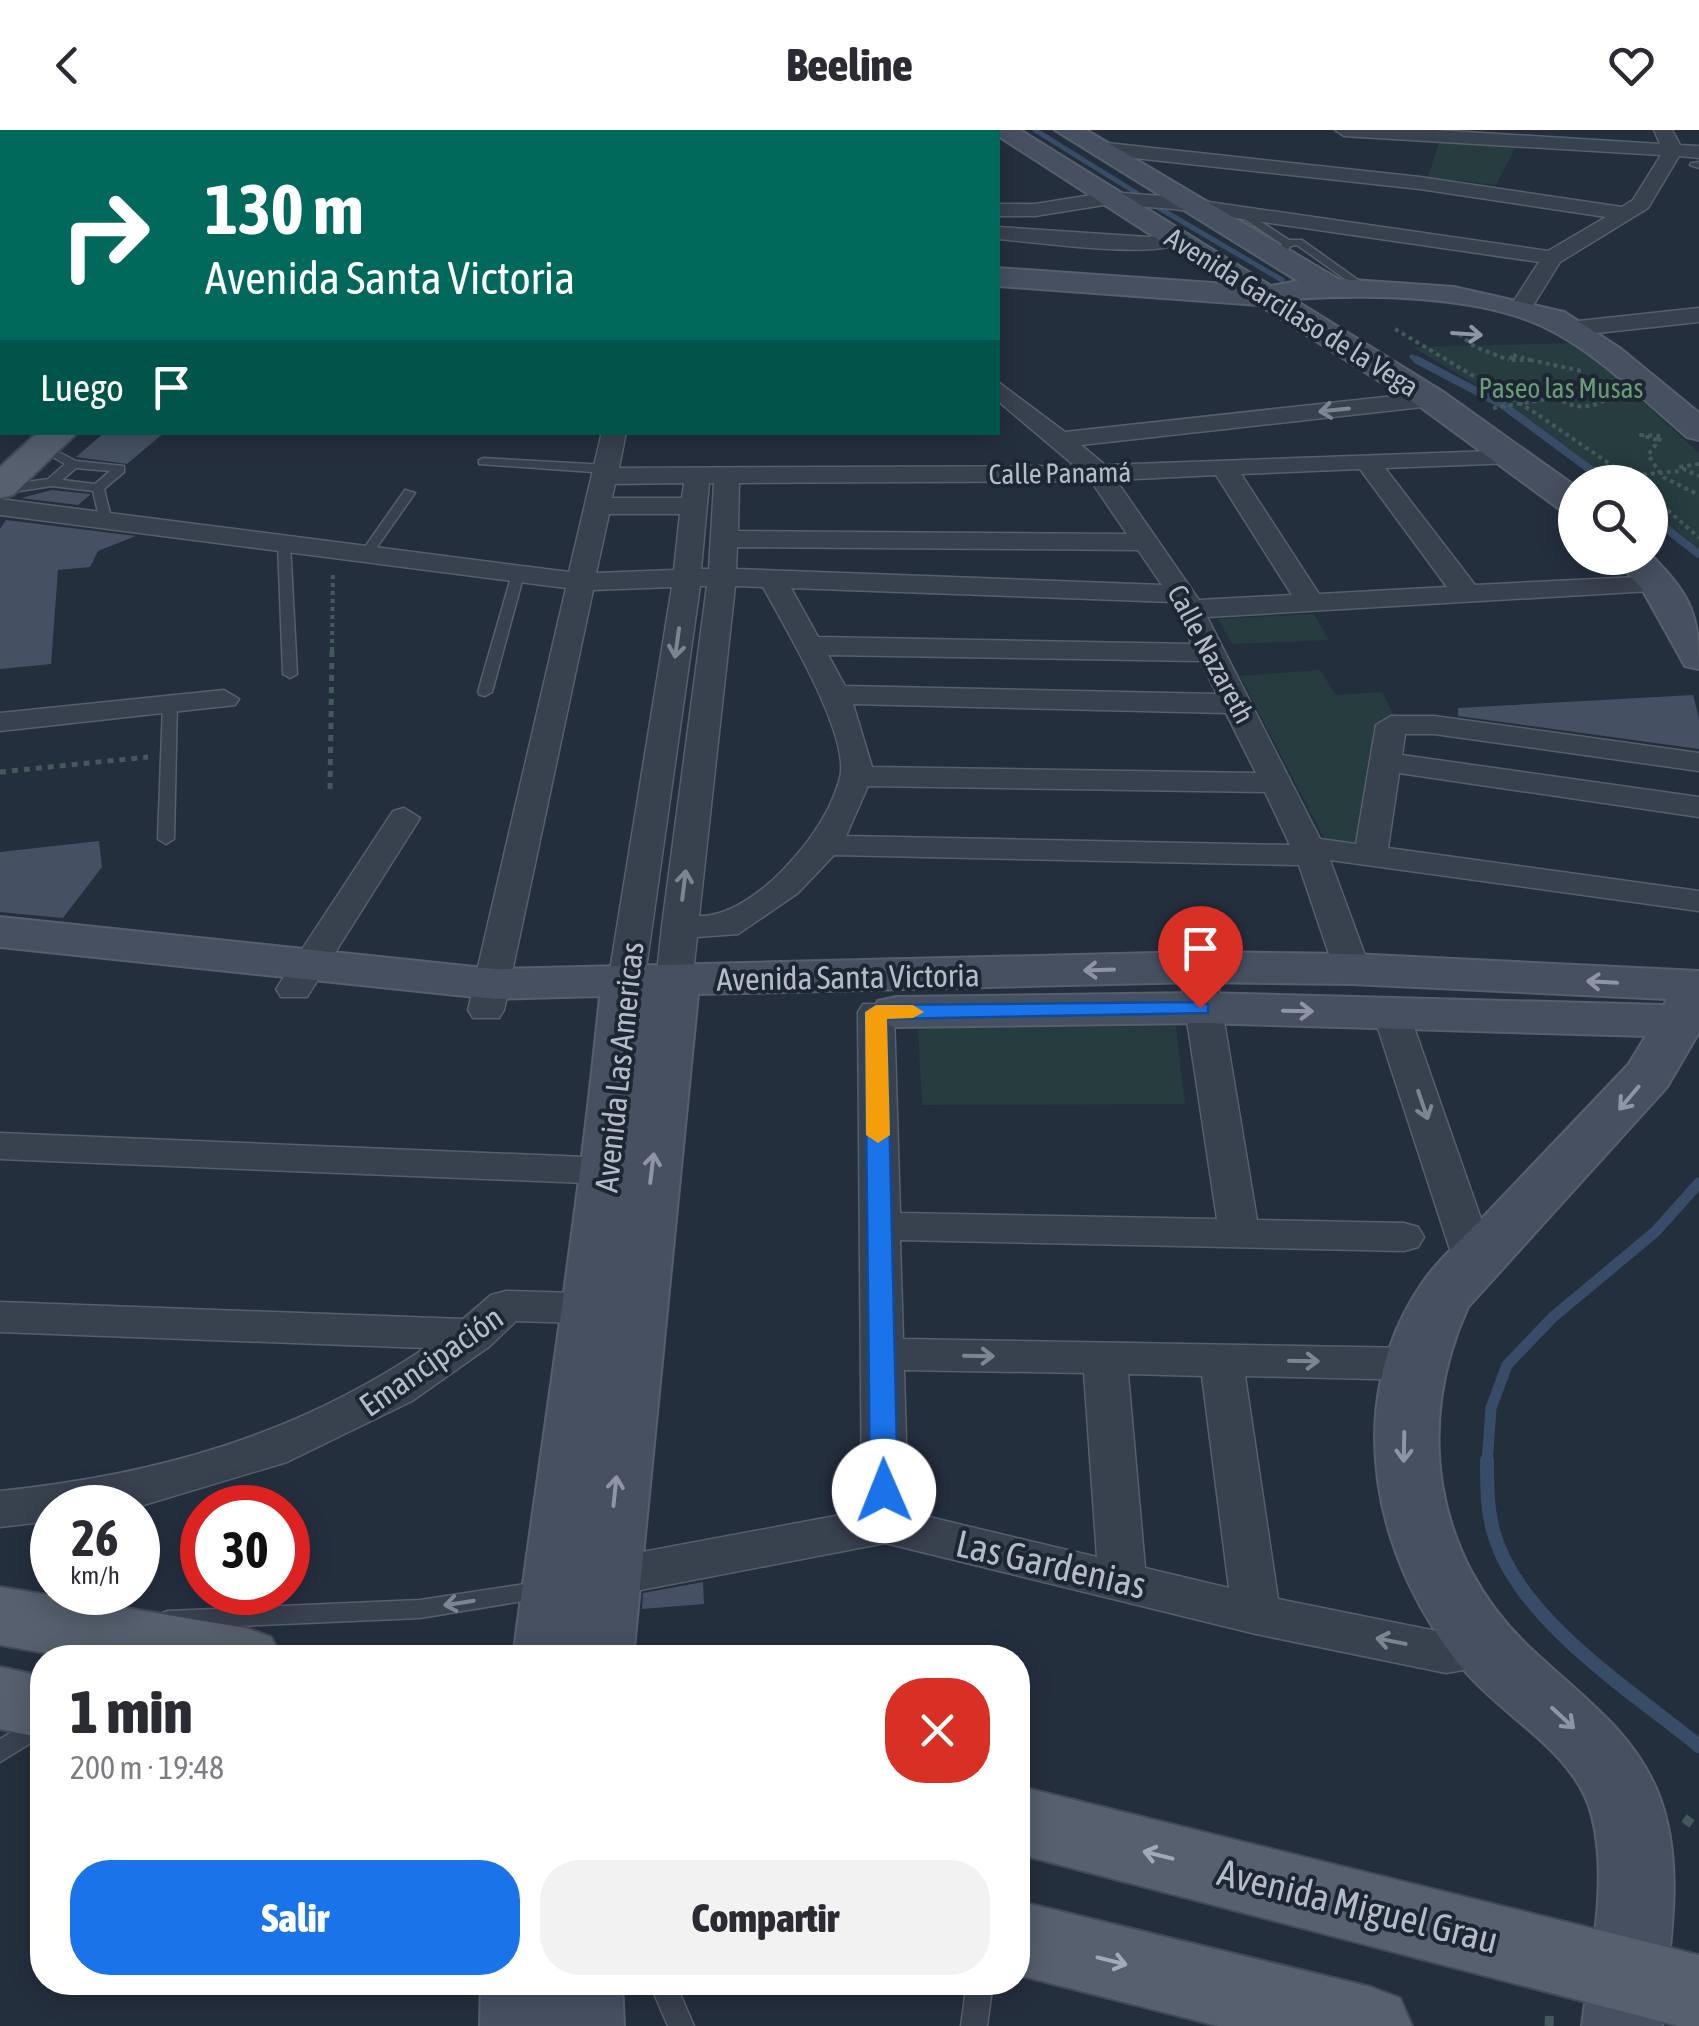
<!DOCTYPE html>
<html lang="es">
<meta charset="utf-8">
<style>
:root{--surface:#fff;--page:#f2f2f3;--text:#2b2b33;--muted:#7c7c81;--accent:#1a73e8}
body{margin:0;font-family:"Asap Condensed",sans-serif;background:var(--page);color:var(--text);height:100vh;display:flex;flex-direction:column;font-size:38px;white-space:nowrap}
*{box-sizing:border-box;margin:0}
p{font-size:32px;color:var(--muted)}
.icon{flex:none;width:55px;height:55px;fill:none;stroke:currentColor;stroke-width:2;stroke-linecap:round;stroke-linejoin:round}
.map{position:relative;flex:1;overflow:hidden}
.details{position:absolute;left:30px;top:1515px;width:1000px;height:350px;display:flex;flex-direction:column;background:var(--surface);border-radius:40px;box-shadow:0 5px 25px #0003}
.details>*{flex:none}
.hud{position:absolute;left:0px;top:0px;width:1000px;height:305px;box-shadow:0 5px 25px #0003;background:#00695c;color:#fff;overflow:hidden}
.fabs{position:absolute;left:1558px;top:335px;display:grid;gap:20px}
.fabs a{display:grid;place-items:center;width:110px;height:110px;border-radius:50%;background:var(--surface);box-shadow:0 5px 25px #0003;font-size:50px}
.speed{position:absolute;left:30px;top:1355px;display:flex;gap:20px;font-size:50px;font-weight:700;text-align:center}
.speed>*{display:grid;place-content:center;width:130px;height:130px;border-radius:50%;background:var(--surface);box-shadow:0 5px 25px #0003;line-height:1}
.speed small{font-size:25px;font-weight:400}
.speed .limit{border:15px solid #d22;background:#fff;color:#111}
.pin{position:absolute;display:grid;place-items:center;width:85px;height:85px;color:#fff;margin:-102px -42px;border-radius:50% 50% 50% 0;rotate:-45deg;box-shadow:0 0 10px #0007}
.pin .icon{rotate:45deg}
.me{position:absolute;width:110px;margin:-55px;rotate:359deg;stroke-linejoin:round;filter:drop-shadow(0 0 8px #0008)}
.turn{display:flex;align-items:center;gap:35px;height:210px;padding:0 40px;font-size:45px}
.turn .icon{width:130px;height:130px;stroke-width:2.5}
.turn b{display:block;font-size:70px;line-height:85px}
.then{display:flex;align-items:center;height:95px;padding:0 40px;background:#0003;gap:20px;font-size:38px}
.round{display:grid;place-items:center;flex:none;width:105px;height:105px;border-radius:40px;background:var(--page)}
.head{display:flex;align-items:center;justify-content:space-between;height:170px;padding:0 40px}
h1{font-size:60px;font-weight:800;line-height:75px}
.primary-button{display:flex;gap:20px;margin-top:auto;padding:20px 40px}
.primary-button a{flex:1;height:115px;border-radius:40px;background:var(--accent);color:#fff;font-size:40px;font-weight:800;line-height:115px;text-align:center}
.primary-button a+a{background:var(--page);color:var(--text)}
header{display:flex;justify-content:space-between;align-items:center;height:130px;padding:0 40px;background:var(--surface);font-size:45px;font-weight:800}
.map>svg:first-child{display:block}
</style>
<header><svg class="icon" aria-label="back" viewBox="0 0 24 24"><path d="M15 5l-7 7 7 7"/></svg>Beeline<svg class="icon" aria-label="heart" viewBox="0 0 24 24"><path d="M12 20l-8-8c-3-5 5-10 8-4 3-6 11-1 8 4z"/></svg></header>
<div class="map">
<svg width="1699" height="1896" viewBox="0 0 1699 1896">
<rect width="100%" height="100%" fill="#242f3e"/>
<!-- green -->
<path fill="#263c3f" d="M1440,9L1517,14L1496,55L1428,47Z
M1578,213L1699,323V418L1650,381V352H1613L1516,279L1413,217Z
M1314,484L1329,510L1232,514L1218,489Z
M1320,540L1336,565L1382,562L1398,593L1361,708L1352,715L1326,712L1240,546Z
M1176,896L1185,974L922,975L918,898Z"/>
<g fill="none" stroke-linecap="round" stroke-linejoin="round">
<!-- stream-far3 -->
<path stroke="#394c67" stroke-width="5" d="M1035,0L1138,64
M1159,78L1282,150
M1412,227L1422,232"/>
<!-- stream-far2 -->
<path stroke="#394c67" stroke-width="8" d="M1417,230L1503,275L1607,352
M1650,386L1699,424"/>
<!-- stream-far1 -->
<path stroke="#394c67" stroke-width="11" d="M1487,1333L1491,1278L1507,1235L1553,1187L1655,1102L1699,1053"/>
<!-- stream -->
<path stroke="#394c67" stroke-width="14" d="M1487,1330C1487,1356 1487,1383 1495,1407C1522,1492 1633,1562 1699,1616"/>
</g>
<!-- building -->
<path fill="#455162" d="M105,302H165L127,334L76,327Z
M52,360L90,364V365L78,375L21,368Z
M6,390L136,406L98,421L90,437L58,440L51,534L0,539V399Z
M1693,565L1699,588V619L1458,586V578Z
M99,711L102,737L63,788L0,782V722Z
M703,1452L704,1474L642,1479L643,1463Z"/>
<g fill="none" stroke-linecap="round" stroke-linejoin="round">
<!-- lane casing -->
<g stroke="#565f6c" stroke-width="3">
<path id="lane" d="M626,0H634V2H626Z
M1699,32V38L1690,35L1691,33Z
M1234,78H1240L1289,110H1302L1372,160L1363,162L1297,115L1291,116L1287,121H1281L1282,114L1234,82Z
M43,314L76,331L124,336V342L104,359L112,391L110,394L100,391L93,361L52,356L0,364V356L48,349L65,334L39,319V315ZM76,338L110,341L95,354L62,350Z
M483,328L607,335L613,339L607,343L479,334V330Z
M405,360L415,363L370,427H362L360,424Z
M284,409L290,413L297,544L290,548L283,544L278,413Z
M518,440L524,444L492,562L485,566L480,565L478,562L512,444Z
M170,570L177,574L174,709L166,714L158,709L163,574Z
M545,1451L553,1454L556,1460L553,1466L420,1488L168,1499L160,1496L157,1490L160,1484L168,1481L420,1470Z
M42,1584V1606L0,1632V1609Z
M657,1852H683L681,1866L694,1896H668L655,1866Z
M967,1852H993L987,1896H961Z"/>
</g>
<!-- street casing -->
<g stroke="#565f6c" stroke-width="3">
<path id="street" d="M668,0H686V2H668Z
M771,0H791L792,2H772Z
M834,0H853L854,2H835Z
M1335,0H1434L1660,14L1654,0H1672L1680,15L1699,16V28L1679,26L1648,78L1560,132L1529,182L1521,184L1510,177L1539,132L1174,79L1110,74L1035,86H998V74H1035L1110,62L1174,67L1548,121L1606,87L1420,59L1098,24L1089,18L1098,12L1420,47L1622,77L1633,70L1661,25L1344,6Z
M998,97L1148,107L1177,104L1187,110C1164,131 1034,112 998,109Z
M1699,178V192L1569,206L1558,199L1569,192Z
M998,252L1065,302L1431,262L1443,269L1431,276L1081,315L1105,335L1522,320L1526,325L1522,330L1513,333L1385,338L1475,455L1658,446L1668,448L1672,454L1668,460L1207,487L1320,709L1356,714L1376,595L1391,586H1434L1699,623V641L1434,604H1405L1402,625L1699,667V687L1399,643L1388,718L1699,761V781L1330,730L1370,839L1364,846H1340L1334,839L1299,735L834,725L798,763L738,804L697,807L692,852L687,860H661L656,852L662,796L707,456H700L644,853L639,861H613L608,853L672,457L593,460L504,880L499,888H473L468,880L566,458L0,385V369L569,442L602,302H626L619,338L1075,336L998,271ZM1360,339L1447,457L1319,464L1241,344ZM1216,345L1292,465L1199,470L1116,350ZM1091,351L1127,404L738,401L739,353ZM684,353L682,368H612L615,354ZM709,353H714L709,439H701ZM609,384H680L674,440L596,443ZM737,417L1138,420L1162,455L736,439ZM735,456L763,457C784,496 851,606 840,648C831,682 808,714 784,739C763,761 729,787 699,786ZM791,458L1172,472L1192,514L818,507ZM828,525L1201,531L1217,564L845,556ZM853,574L1226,583L1256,643L872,637ZM868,656L1265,662L1290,715L846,706Z
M224,560L239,569L235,575L0,601V583Z
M404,678L420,688L312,859L307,867H281L276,859L393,681Z
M1197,826L1209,830L1215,837L1257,1090L1404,1093L1418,1097L1424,1107L1418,1117L1404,1121L900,1110L903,1209L1414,1218L1429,1223L1436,1234L1429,1245L1414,1250L1245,1246L1278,1469L1446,1503L1487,1499L1504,1505L1511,1519L1504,1533L1446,1543L1256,1504L885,1413L594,1469L577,1463L570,1450L577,1437L594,1431L862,1381L858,882L863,874H889L894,882L900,1083L1217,1089L1179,837L1185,830ZM904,1240L1084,1243L1097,1427L908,1382ZM1128,1244L1202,1246L1229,1458L1145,1438Z
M1391,872L1404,875L1409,883L1496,1132L1490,1142L1475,1146L1460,1142L1454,1132L1373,883L1378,875Z
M0,1003L610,1028L624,1032L630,1041L624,1050L610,1054L0,1029Z
M506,1161L612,1164L627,1168L633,1179L627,1190L612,1194L516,1191L490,1216L412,1271L287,1332L137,1377L52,1378V1391L0,1397V1361C155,1345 295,1306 425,1218L0,1202V1172L463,1189L491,1165Z"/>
</g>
<!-- secondary casing -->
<g stroke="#565f6c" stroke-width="4">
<path id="secondary" d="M989,0H1020L1271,156L1298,151L1055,0H1086L1338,149L1454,157L1564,182L1621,219L1699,283V310L1687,307C1642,269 1596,221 1542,196C1476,165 1365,164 1293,169L1443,262L1575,356V384L1562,381L1419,276L1259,175L998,156V138L1227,154Z
M0,60H2V76H0Z
M1650,424C1690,465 1699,482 1699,539L1685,536L1642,459L1614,428H1650Z
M0,787L494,839L1197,822L1352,824L1699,841V902L1667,957L1468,1177C1414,1295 1434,1427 1529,1517C1578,1564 1632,1599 1658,1663C1687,1736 1668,1821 1662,1896H1582C1590,1829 1609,1753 1592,1686C1577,1623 1503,1587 1464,1540C1375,1434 1339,1276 1421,1155C1438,1129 1466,1106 1487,1083C1534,1034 1581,985 1628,935L1646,906L1201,893L896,897L878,893L871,882L878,871L896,867L1201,863L1664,875L1667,869L1352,854L1197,852L698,864L633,1528H513C542,1307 578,1088 600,866L494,869L0,817Z
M481,1852H622L624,1896H480Z"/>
</g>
<!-- primary casing -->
<g stroke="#414a57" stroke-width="4">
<path id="primary" d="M38,302H78L13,365L0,368V337Z
M0,1457L246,1498L271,1507L282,1528H73L0,1515Z
M0,1537L42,1546V1608L0,1599Z
M1018,1656L1699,1825V1896H1678L1018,1724Z
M1018,1771L1371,1857L1400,1868L1412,1896H1218L1018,1845Z"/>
</g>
<!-- path-far2 -->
<path stroke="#44595c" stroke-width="4" stroke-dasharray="4 4" stroke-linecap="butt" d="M1395,199L1534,282L1636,352
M1459,204L1475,217L1509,230
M1513,225L1530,230H1509Z
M1530,230L1582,241
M1566,255L1593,258L1607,269C1587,281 1568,278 1551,263Z
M1493,278L1554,268
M1657,310L1641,305L1662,306L1648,325L1663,347L1699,365
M1699,334L1679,337L1699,346
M1627,346L1681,341
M1650,364L1699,408
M332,521L333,441"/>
<!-- path-far1 -->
<path stroke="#44595c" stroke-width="5" stroke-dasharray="6 6" stroke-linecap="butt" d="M0,642L148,627
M330,659L332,518"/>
<!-- path -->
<path stroke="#44595c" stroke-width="9" stroke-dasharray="10 10" stroke-linecap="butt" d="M1684,1688L1699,1699
M1549,1896L1550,1876"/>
<!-- lane -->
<use href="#lane" fill="#38414e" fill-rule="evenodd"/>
<!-- street -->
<use href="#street" fill="#38414e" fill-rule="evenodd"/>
<!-- secondary -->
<use href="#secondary" fill="#465061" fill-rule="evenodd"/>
<!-- primary -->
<use href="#primary" fill="#56606e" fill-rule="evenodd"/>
</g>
<!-- one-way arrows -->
<defs><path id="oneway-shaft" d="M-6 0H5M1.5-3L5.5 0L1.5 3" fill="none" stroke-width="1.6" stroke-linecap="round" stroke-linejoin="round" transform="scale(2.5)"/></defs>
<g stroke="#8e96a5">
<use href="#oneway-shaft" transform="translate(1467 204) rotate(4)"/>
<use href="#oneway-shaft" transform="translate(1099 840) rotate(178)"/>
<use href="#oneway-shaft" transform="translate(1602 852) rotate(-177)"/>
<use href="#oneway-shaft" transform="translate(1298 881) rotate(1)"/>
<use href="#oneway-shaft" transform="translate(1629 968) rotate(130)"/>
<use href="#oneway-shaft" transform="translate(652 1038) rotate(-83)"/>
<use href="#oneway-shaft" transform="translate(1404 1317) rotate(91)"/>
<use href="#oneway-shaft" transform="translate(615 1361) rotate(-84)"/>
<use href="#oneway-shaft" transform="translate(1563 1588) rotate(43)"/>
</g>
<g stroke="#7c8592">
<use href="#oneway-shaft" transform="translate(1334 280) rotate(174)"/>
<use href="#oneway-shaft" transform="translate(677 513) rotate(98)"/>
<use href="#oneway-shaft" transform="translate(684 755) rotate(-83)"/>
<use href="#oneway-shaft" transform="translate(1423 975) rotate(71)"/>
<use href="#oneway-shaft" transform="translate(979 1226) rotate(1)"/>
<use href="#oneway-shaft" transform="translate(1304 1231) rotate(1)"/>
<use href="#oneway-shaft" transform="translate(459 1473) rotate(171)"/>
<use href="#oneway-shaft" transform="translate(1391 1511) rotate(-169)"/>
</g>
<g stroke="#a1aab7">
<use href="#oneway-shaft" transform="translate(1158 1725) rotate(-166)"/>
<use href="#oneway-shaft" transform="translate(1112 1831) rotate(14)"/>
</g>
<!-- route -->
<path fill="#1a73e8" stroke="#114b97" stroke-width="2.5" d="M1200,872L1208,874V883L887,889L898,1361L894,1368H874L870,1361L865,882L876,875Z"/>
<!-- slow -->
<path fill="#f59e0b" d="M876,875H913L924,882L913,888L887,889L890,1005L878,1013L866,1005L865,882Z"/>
<g text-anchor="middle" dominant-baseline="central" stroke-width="8" stroke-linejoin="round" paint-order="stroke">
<!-- far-street labels -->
<g font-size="28" fill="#b4bcc9" stroke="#1d2633">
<text transform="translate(1292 182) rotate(32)">Avenida Garcilaso de la Vega</text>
<text transform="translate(1060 343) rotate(-1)">Calle Panamá</text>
<text transform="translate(1211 524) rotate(62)">Calle Nazareth</text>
</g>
<!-- far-park labels -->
<g font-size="28" fill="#6b9a76" stroke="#1d2633">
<text x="1561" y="258">Paseo las Musas</text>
</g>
<!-- street labels -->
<g font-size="32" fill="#b4bcc9" stroke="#1d2633">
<text transform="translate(848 847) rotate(-1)">Avenida Santa Victoria</text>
<text transform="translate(619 937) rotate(-84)">Avenida Las Americas</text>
<text transform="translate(431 1231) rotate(-35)">Emancipación</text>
</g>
<!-- near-street labels -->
<g font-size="38" fill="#b4bcc9" stroke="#1d2633">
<text transform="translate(1051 1434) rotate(13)">Las Gardenias</text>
<text transform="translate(1358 1776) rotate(14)">Avenida Miguel Grau</text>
</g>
</g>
</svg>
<div class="fabs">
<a><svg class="icon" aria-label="search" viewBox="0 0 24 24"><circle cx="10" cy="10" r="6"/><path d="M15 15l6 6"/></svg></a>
</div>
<div class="speed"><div>26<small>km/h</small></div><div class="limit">30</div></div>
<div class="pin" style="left:1200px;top:878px;background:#d93025"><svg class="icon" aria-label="arrive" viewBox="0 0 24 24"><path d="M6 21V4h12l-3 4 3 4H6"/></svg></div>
<svg class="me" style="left:884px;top:1361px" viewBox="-20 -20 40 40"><circle r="19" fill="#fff"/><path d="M0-13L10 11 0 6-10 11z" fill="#1a73e8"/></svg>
<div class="hud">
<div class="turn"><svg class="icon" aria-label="right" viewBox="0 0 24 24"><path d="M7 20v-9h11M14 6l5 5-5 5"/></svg><div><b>130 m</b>Avenida Santa Victoria</div></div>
<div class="then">Luego<svg class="icon" aria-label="arrive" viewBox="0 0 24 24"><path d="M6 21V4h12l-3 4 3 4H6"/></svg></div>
</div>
<section class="details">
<div class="head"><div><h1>1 min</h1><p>200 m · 19:48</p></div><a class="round" style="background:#d93025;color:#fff"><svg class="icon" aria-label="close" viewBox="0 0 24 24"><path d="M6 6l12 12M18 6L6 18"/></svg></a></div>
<div class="primary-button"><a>Salir</a><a>Compartir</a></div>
</section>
</div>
